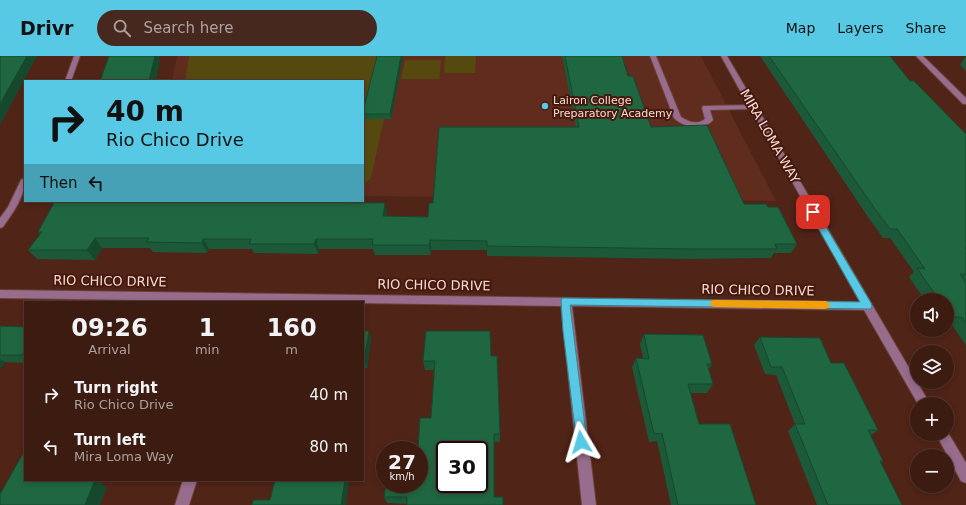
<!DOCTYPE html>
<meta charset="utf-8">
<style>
:root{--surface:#3c1b11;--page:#47281f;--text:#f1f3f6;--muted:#aca19f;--line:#553931;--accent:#58c9e4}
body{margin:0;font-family:"DejaVu Sans",sans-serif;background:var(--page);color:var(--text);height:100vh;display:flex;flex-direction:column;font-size:15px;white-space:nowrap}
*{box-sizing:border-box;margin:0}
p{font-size:13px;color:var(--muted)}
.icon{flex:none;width:22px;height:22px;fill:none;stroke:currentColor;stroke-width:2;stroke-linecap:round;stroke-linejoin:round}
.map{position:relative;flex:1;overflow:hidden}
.side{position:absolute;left:24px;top:245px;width:340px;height:180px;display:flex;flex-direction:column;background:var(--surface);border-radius:0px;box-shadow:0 2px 6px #0003,0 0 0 1px var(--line)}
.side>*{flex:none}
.guide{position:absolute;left:24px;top:24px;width:340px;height:122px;border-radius:0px;box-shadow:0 2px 6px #0003,0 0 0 1px var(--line);background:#58c9e4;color:#111;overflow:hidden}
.buttons{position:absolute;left:910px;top:237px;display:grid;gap:8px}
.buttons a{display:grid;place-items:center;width:44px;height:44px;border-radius:50%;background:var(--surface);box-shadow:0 2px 6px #0003,0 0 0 1px var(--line);font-size:20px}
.speed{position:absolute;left:376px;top:385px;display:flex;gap:8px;font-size:20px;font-weight:700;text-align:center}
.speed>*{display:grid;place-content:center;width:52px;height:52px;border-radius:50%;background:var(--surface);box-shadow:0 2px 6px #0003,0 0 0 1px var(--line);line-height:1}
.speed small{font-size:10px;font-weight:400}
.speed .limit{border:2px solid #111;border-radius:6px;background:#fff;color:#111}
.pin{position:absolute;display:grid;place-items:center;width:34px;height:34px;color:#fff;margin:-17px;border-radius:8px;box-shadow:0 2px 6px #0006}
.me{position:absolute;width:44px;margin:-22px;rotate:353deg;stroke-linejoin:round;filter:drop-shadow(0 0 3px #0008)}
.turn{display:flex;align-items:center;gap:14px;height:84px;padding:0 16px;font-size:18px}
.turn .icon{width:52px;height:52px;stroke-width:2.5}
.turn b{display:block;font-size:28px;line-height:34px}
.then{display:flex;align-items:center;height:38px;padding:0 16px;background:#0003;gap:8px;font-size:15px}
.eta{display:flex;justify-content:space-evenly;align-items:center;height:68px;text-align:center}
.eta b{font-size:24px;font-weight:700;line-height:28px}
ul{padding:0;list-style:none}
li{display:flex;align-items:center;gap:12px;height:52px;padding:0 16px}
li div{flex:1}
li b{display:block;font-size:15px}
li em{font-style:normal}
header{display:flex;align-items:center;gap:24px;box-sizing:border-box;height:56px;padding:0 20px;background:var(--accent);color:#111}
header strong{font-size:19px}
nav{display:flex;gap:22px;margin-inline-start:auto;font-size:14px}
.search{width:280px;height:36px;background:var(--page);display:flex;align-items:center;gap:10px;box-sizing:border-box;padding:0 14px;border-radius:22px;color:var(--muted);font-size:15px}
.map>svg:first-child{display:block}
</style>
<header>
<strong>Drivr</strong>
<div class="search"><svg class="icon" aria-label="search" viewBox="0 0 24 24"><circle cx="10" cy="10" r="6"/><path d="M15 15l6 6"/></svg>Search here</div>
<nav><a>Map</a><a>Layers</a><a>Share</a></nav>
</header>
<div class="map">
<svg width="966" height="449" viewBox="0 0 966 449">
<rect width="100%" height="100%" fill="#502417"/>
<!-- built -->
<path fill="#5f2c1e" d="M177,0H701L776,145L363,140V25H172Z"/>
<!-- green -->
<path fill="#56490f" d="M189,0H398L371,122L363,129V25H185Z
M445,0H476L475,17H444Z
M405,4H441L439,23H401Z"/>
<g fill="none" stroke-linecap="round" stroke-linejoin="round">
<!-- minor casing -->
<g stroke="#6b4135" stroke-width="2">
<path id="minor" d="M74,0H80L71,25H65Z
M650,0H656L681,61C689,66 697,69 705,63L702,52L703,50L748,49L721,0H727L930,348H918L864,254L572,250L596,449H582L561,250L0,242V234L860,246L751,53L710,54L713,64C703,75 684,72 674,62Z
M916,0H923L966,42V48H963Z
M25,121C25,141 14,155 3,171L0,172V162L8,151L21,124Z
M947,375L966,407V427L961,425L936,378H947Z
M183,424H197L189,449H175Z"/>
</g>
<!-- minor -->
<use href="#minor" fill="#976c8c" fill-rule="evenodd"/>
</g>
<!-- wall -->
<path fill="#1b5938" d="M403,0L391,63H363V55Z
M562,0H622L628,20L651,71L744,148L768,151L797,188L791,197H774L771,202L689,203L487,200V194H431L430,199H375L373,193H319L318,198L254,197L252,193H209L207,197L153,196L150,192H102L95,204L37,203L28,194L40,178L38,176L55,145H299L300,146L387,156L386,160L428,161L433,147L576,71Z
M760,0H890L910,25L966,78V289L952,269H947V244H925L909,221L914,216L890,182H883L868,161Z
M965,1H966V15L960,9Z
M0,270L25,271V307L5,306L0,313Z
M363,275L371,283L367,312H363Z
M644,278L712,308L709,313L713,328L707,337H690L699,368L756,449H671L657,385L649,386L632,311L636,302H643L640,288Z
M760,281L831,307L878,374L870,380L883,405L881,407L902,449H817L788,375L795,368L776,319L765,318L754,289Z
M491,300L500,378V386H494L407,448L387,447L384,441L419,428L431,362L434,314H425L423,305Z"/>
<!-- shaded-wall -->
<path fill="#16482e" d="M27,0H37L0,69V48Z
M155,0H160L159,3L160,5L156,25H149Z
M401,0H403L391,63L390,58Z
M385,147L387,156L384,170L383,160Z
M95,182L102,192L95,204L87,194Z
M203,183L209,193L207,197L202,187Z
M316,183L319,193L318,198L314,188Z
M430,184L431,194L430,199L429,189Z
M369,275L371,283L367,312L364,304Z
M25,294V301L22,299Z
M0,303L5,306L0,313Z
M89,424H103L101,428L107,431L100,449H85Z
M345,424H349L346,449H341Z"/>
<!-- building -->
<path fill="#1f6741" stroke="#16482e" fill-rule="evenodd" d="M0,0H27L0,48Z
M109,0H155L149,25H100Z
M377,0H401L390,58H363V55Z
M565,0H622L628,20H633L651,71L707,69L744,148H766L768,151H778L797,188H775L777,193H693L487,190V185L430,184L429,189H372L373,183H316L314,188H249L251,183H203L202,187L146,186L149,182H95L87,194H28L42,176H38L55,145H297V146L385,147L383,160L428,161L429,147H433L439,71H579Z
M769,0H890L910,25H914L966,78V192H965L966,193V218H960L966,227V267L962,261H951L947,256V244H939L917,212L925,213L897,173H890L875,153Z
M0,270L25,271V294L22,299H0Z
M363,275H369L364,304H363Z
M426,275H490L491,300H497L500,378H494V441H503V449H407V441H384L386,428H419V394H418L420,362H431L435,305H423ZM445,394H479V428H445Z
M644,278L703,279L712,308H707L713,328H688L699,368H730L756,449H678L662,377L654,378L636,302L649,303Z
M760,281L820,282L831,307H844L878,374H868L883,405H880L902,449H828L795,368H805L782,311H771Z
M25,394V424H95L85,449H0V438Z
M275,424H345L341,449H252L253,444H270Z"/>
<!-- route -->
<path fill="#58c9e4" stroke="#398394" d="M813,153L816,154L871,247L872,250L871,253L570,249L587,386L585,389L581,391L577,389L563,275L561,245L562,242L860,246L809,156Z"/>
<!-- slow -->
<path fill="#f59e0b" d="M715,244L825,245L828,246L830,249L828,252L825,253L715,251L711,250L710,247L711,245Z"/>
<!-- markers -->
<circle fill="#58c9e4" stroke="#45190d" stroke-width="1.5" cx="545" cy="50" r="4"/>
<g text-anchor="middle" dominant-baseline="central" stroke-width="4" stroke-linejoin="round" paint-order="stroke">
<!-- far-poi labels -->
<g font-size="11" fill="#f8dad2" stroke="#45190d" text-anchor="start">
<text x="553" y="44">Lairon College<tspan x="553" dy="13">Preparatory Academy</tspan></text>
</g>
<!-- street labels -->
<g font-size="13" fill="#f8dad2" stroke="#45190d">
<text transform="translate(770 80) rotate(60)">MIRA LOMA WAY</text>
<text transform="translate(110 225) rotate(1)">RIO CHICO DRIVE</text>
<text transform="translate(434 229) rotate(1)">RIO CHICO DRIVE</text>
<text transform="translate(758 234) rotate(1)">RIO CHICO DRIVE</text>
</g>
</g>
</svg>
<div class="buttons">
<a><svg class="icon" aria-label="sound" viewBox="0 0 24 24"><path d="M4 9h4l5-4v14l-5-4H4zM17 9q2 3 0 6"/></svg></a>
<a><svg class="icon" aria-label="layers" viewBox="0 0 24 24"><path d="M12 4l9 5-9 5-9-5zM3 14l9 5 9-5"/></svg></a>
<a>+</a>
<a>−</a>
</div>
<div class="speed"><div>27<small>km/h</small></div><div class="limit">30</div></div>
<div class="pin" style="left:813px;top:156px;background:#d93025"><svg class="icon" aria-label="arrive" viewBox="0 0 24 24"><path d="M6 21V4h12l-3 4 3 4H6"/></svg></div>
<svg class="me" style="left:581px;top:386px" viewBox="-20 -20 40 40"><path d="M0-17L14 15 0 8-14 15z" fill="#58c9e4" stroke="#fff" stroke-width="4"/></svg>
<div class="guide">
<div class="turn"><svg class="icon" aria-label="right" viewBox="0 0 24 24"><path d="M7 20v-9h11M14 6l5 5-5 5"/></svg><div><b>40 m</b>Rio Chico Drive</div></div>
<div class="then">Then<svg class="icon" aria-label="left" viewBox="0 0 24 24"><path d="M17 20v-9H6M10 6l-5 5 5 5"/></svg></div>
</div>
<section class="side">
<div class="eta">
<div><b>09:26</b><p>Arrival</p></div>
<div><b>1</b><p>min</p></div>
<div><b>160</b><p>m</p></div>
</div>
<ul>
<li><svg class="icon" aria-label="right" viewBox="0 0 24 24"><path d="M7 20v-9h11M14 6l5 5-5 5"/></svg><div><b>Turn right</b><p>Rio Chico Drive</p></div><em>40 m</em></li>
<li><svg class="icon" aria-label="left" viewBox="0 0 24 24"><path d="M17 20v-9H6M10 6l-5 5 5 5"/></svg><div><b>Turn left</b><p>Mira Loma Way</p></div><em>80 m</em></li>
</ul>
</section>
</div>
